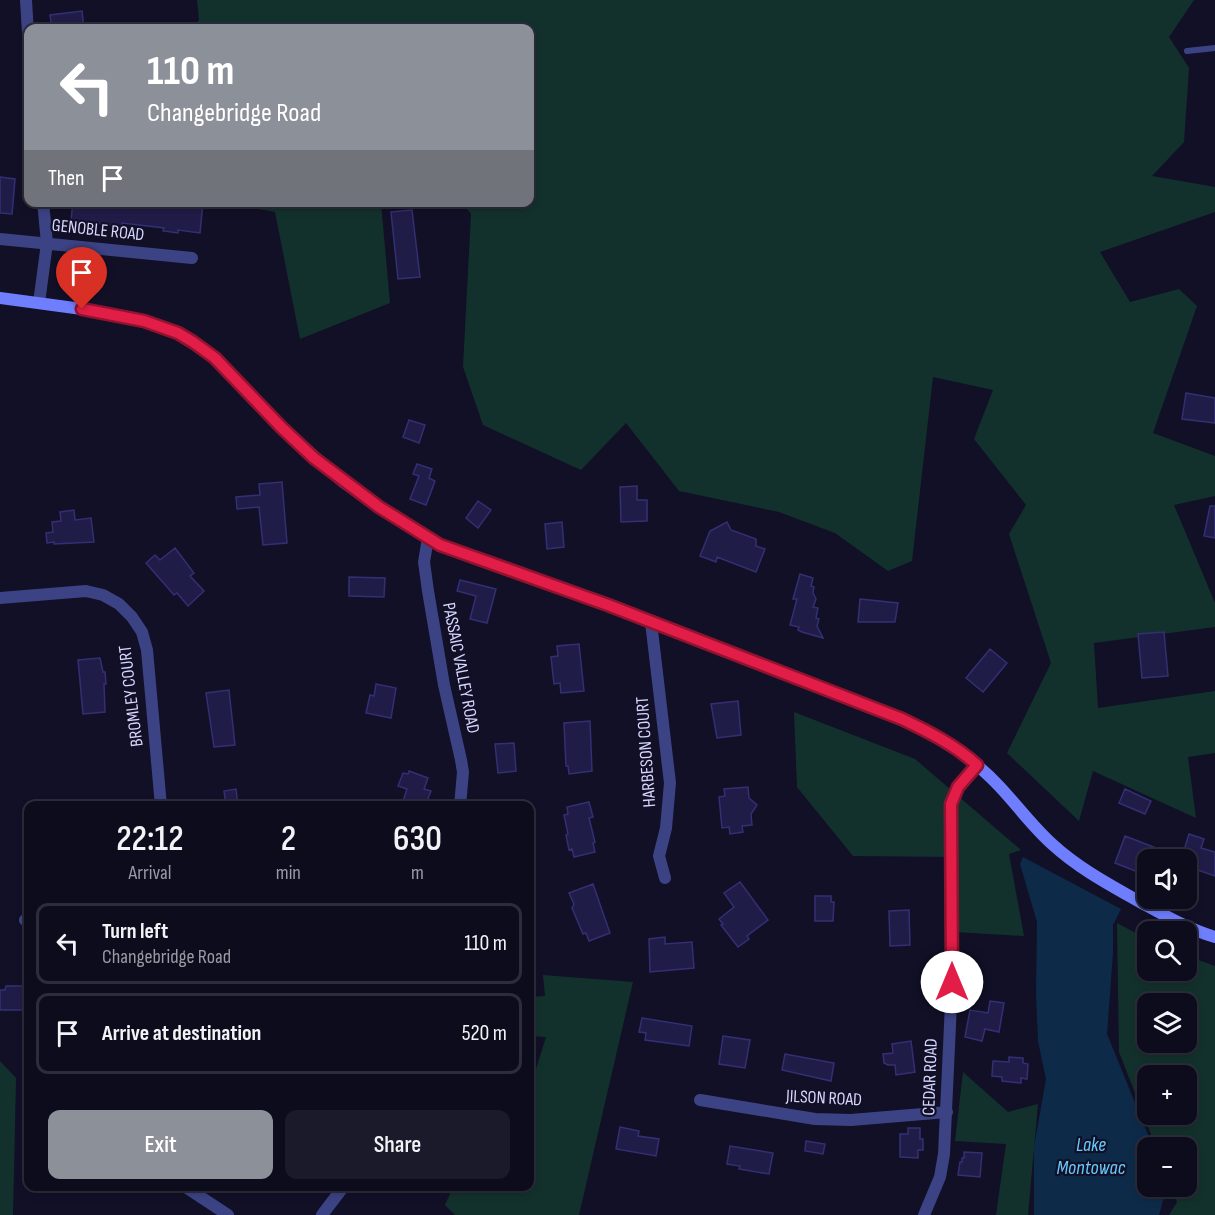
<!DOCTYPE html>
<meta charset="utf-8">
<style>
:root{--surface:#0d0c1d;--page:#1b1a2a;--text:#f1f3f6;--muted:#9a9ba4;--line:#2d2c3b;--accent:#8c9099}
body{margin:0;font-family:"Sofia Sans Condensed",sans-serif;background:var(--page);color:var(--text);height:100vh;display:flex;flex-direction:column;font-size:22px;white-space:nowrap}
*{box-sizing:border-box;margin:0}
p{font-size:20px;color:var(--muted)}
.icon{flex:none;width:33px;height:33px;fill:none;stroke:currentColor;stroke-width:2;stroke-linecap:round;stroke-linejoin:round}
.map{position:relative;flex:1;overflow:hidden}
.details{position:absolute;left:24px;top:801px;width:510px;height:390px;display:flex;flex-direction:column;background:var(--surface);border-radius:12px;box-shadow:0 3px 9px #0003,0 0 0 2px var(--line)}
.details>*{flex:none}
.hud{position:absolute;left:24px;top:24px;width:510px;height:183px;border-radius:12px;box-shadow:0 3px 9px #0003,0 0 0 2px var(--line);background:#8c9099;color:#fff;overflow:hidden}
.controls{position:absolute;left:1137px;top:849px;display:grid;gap:12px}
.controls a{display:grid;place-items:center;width:60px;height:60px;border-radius:12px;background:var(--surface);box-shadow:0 3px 9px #0003,0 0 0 2px var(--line);font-size:30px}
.pin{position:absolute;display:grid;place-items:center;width:51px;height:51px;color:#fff;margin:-62px -26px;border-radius:50% 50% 50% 0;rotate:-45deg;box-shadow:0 0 6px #0007}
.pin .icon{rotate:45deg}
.me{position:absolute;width:66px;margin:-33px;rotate:0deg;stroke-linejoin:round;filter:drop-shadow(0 0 4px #0008)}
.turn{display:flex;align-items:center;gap:21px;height:126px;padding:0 24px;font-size:27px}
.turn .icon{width:78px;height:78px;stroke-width:2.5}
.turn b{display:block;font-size:42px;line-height:51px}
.then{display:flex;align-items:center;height:57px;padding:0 24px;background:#0003;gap:12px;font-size:22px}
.eta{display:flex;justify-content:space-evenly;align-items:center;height:102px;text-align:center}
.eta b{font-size:36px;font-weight:600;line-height:42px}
.primary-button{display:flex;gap:12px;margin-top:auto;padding:12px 24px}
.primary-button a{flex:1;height:69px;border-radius:12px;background:var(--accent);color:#fff;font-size:24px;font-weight:600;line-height:69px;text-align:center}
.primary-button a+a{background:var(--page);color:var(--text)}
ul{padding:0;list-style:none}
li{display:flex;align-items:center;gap:18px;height:81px;margin:0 12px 9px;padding:0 12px;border:3px solid var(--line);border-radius:12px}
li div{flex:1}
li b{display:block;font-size:22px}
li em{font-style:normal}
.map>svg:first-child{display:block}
</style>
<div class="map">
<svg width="1215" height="1215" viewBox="0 0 1215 1215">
<rect width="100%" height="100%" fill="#111027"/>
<!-- green -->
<path fill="#13312c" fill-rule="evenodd" d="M197,0H1194L1169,37L1189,68L1184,142L1152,176L1215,187V212L1100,252L1130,302L1179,289L1197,306L1153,433L1215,456V496L1174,505L1215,603V627L1094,643L1098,708L1215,691V753L1188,757L1196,818L1093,771L1079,821L1007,753L1051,663L1009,534L1026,505L974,439L993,390L933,377L912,561L888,571L835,533L779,512L679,491L626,423L581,470L483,425L463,367L471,214L462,203L530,202V28H192L199,20Z
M225,203H381L390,303L300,339L275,212Z
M794,712L915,759L1021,850L1009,854L1024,936L955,932L956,857L853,856L797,787Z
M1117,923L1147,939L1148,970H1186L1187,956L1215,966V1215H1169L1177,1202L1171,1187L1186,1186V1148L1156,1147L1119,1052ZM1148,1004H1186V1042H1148ZM1148,1076H1186V1114H1148Z
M543,975L633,982L579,1215H455L445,1205L453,1187L530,1186V1088L546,1037L530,1036V997L545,996Z
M0,1061L16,1078L13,1215H0Z
M963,1072L1008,1112L1038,1104L1028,1215H996L1006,1144L955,1141Z"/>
<!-- water -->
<path fill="#0d2b49" d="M1023,857L1121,909L1113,925V953L1107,1034L1153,1147L1148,1148V1186L1167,1187L1159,1215H1034V1147L1046,1079L1038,1041L1036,994L1037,922L1020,864Z"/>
<!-- building -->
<path fill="#201c48" stroke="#342f73" stroke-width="1.5" d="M82,11L84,28H52L50,15Z
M0,177L15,179L12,214L0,213Z
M73,202H203L200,233L178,230V233L163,231L164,228L122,223V226L71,220Z
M412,210L420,277L398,279L391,212Z
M1186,393L1215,398V423L1182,419Z
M409,420L425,425L419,443L403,437Z
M417,464L432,469L429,478L435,481L426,505L410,499L419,476L413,474Z
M282,482L287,543L263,545L259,507L237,509L236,497L260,495L259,484Z
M637,486V500H647V521L621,522L620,487Z
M478,501L491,510L478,528L466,518Z
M1210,506H1215V538L1204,536Z
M74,510L75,520L91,518L94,542L54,544V542L47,543L46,533L53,532L52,522L61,521L60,512Z
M562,522L564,547L547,549L545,524Z
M727,522L731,530L756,539V546L765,549L756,572L717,557L716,562L700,556L710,531Z
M175,548L194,573L190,576L204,591L188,606L177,593L174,595L146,563L155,555L160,560Z
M800,574L813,578L811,586L814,587L813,593L816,599L813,607L818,608L816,618L819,619L817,626L823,638L802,632L798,630L799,627L790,625L797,599H793Z
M349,577L385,578L384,597L349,596Z
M460,580L496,589L487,623L470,619L476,596L457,591Z
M860,599L898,603L895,622H858Z
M1164,632L1168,676L1142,678L1138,634Z
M579,644L584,691L561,693L560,683L554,684L551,657L558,656L557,646Z
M990,649L1007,663L983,692L966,678Z
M100,658L103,672H105L106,684H104L105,712L83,714L78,660Z
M376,684L396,688L391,718L366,713L370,695L374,696Z
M229,690L235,745L214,747L206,693Z
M738,701L741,735L717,738L711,704Z
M590,721L592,771L569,774L568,766H566L564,723Z
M514,743L516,771L498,773L495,744Z
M409,771L428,778L424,789L431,791L425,806H417L403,801L407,789L398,786L403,773L408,774Z
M748,787L749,798L757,805L751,814L752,825L742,826L743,832L730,834L729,827L722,828L719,797L725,796L724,789Z
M236,789L238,806H226L224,791Z
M1125,789L1151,801L1145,814L1119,803Z
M589,802L593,817L589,818L595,842L593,843L595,852L574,857L572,849L569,850L566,835L568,834L564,815L568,814L567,807Z
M1189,834L1204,839L1201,848L1215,852V876L1186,866V860H1181Z
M1125,836L1156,848L1151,860H1148V876L1115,863Z
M740,882L768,920L747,936L749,939L738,947L721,925L723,924L719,919L734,907L724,893Z
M593,884L610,933L589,941L586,933L583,934L572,908L574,904L569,893Z
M815,896H831V902H834L833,921H815Z
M909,910L910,945L890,946L889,911Z
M665,937V944L692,942L694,968L650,972L649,939Z
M6,986H28V1010H0V990H5Z
M990,1001L1004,1003L999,1032L985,1029L982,1041L965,1037L970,1010L988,1013Z
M642,1018L692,1026L689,1046L645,1040L646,1033L639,1032Z
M723,1036L750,1040L745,1068L719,1064Z
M911,1041L915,1072L896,1075L895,1065H888L884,1063L883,1054L893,1053L892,1044Z
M785,1054L834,1063L831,1081L782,1070Z
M1009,1057L1023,1058V1063L1028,1064L1027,1079L1021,1078V1083L1002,1081V1077L992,1076L993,1061L1009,1062Z
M620,1127L639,1131L638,1136L659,1139L656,1156L616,1149Z
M908,1128H920V1139H923V1150H918V1158L900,1157V1134H908Z
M806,1141L825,1144L823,1154L805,1151Z
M730,1146L773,1153L769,1174L739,1169L740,1166L727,1164Z
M964,1152L982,1153L980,1177L958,1175L960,1162H962V1158H964Z"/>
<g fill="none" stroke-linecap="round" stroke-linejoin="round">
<!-- service -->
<path stroke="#3c4385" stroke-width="6" d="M1187,51L1215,48"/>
<!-- minor -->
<path stroke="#3c4385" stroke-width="12" d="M26,0L28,33
M0,239L192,258
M39,303L47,243L43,202
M428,538L424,562L428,591L444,685L461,760L463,772L460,806
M0,598L86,591L103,595L119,604L132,617L142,632L147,650L161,806
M651,622L670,783L666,828L659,856L665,878
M25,920L28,919
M700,1100L815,1119L851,1120L947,1112
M184,1186L228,1215
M322,1215L344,1186
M924,1215L940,1177L944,1154L952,982L951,804L958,787L977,765"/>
<!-- secondary -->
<path stroke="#6f7efd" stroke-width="12" d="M0,298L82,309L144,321L178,333L215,358L281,427L342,481L379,507L440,545L608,605L902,719C939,737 971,756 999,786C1017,805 1032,826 1052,844C1078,868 1110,885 1140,902C1164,915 1188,929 1215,937"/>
</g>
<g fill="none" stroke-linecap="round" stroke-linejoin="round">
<!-- route casing -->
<g stroke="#92132f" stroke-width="15">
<path id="route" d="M82,309L144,321L178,333L193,342L215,358L281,427L314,458L379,507L440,545L608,605L902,719C929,732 955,745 977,765L958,787L951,804L952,982"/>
</g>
<!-- route -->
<use href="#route" stroke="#e11d48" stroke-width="10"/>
</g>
<g text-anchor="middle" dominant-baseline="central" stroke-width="4.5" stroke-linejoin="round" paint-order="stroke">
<!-- street labels -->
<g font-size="18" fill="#d7d7fe" stroke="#111027">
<text transform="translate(98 230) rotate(6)">GENOBLE ROAD</text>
<text transform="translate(461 668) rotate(79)">PASSAIC VALLEY ROAD</text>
<text transform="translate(131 696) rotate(-97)">BROMLEY COURT</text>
<text transform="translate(646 752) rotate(-94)">HARBESON COURT</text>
<text transform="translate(930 1077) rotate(-88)">CEDAR ROAD</text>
<text transform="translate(824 1098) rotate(3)">JILSON ROAD</text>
</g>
<!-- water labels -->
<g font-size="20" font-style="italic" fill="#67cafc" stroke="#111027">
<text x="1091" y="1145">Lake<tspan x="1091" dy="23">Montowac</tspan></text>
</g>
</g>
</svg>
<div class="controls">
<a><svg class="icon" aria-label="sound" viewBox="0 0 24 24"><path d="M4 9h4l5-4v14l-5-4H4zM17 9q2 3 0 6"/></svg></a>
<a><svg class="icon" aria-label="search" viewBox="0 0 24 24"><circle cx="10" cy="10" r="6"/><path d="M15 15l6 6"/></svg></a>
<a><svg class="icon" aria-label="layers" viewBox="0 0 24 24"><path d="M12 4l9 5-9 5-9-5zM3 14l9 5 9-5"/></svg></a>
<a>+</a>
<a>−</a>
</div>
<div class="pin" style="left:82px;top:309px;background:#d93025"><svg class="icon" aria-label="arrive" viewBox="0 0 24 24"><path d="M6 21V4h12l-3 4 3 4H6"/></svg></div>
<svg class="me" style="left:952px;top:982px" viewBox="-20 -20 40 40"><circle r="19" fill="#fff"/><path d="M0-13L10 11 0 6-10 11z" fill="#e11d48"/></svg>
<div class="hud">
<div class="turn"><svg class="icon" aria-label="left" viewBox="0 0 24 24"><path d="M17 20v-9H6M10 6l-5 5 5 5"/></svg><div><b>110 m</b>Changebridge Road</div></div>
<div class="then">Then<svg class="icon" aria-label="arrive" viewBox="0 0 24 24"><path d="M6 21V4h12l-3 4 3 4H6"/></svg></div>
</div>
<section class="details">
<div class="eta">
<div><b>22:12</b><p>Arrival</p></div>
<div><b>2</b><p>min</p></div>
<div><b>630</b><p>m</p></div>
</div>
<ul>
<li><svg class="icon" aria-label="left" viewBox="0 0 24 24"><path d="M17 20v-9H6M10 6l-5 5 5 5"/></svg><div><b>Turn left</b><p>Changebridge Road</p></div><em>110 m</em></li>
<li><svg class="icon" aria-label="arrive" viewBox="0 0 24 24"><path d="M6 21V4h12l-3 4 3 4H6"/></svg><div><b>Arrive at destination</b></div><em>520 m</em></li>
</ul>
<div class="primary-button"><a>Exit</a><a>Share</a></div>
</section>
</div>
